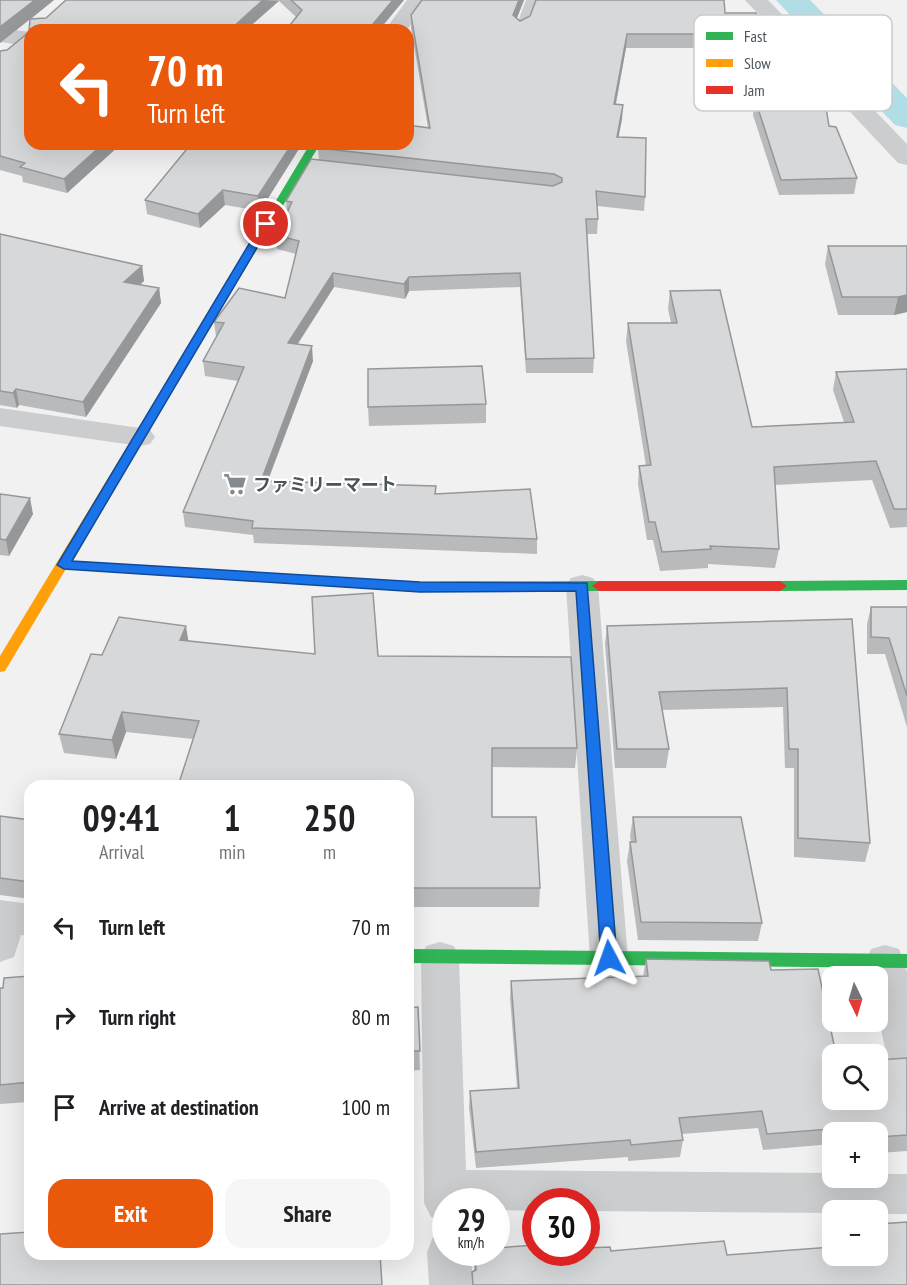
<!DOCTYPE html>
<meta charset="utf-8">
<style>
:root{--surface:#fff;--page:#f6f6f6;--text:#202124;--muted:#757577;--accent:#ea580c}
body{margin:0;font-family:"PT Sans Narrow","Noto Sans JP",sans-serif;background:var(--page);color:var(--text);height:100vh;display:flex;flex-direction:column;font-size:22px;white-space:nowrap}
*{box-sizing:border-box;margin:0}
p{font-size:20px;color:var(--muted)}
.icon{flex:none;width:33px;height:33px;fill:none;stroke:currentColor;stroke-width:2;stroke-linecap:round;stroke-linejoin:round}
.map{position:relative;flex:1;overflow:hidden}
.side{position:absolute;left:24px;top:780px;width:390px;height:480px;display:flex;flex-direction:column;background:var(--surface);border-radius:18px;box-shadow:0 6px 24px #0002}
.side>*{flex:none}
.banner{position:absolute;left:24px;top:24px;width:390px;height:126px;border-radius:18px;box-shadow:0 6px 24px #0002;background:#ea580c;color:#fff;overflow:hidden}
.needle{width:39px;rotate:175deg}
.fabs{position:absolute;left:822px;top:966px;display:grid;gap:12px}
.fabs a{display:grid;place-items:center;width:66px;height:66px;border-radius:12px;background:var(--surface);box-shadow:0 6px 24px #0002;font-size:30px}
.speed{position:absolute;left:432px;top:1188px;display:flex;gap:12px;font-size:30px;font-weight:700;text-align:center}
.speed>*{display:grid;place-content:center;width:78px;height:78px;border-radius:50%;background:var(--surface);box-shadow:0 6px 24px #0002;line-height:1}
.speed small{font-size:15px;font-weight:400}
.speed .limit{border:9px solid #d22;background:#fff;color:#111}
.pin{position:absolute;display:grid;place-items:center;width:51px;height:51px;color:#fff;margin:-26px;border:3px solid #fff;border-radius:50%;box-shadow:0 2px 6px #0007}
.me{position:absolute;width:66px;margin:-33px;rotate:356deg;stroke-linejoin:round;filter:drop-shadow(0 0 4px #0008)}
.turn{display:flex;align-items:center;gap:21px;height:126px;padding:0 24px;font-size:27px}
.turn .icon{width:78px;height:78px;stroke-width:2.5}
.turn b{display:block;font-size:42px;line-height:51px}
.eta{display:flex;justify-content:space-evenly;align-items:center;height:102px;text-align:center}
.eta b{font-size:36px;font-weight:800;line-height:42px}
.button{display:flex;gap:12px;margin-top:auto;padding:12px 24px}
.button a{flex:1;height:69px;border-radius:18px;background:var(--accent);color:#fff;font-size:24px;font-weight:800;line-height:69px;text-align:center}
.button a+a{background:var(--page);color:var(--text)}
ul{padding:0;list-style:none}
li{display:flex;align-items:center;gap:18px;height:90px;padding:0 24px}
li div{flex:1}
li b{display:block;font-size:22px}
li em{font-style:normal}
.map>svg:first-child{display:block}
</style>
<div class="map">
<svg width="907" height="1285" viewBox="0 0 907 1285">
<rect width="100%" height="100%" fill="#f1f1f1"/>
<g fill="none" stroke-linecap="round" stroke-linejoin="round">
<!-- canal -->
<path fill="#b1dde6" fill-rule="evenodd" d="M776,0H810L907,98V128L895,125Z"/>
<!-- lane -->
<path fill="#cbcdcf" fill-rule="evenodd" d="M526,0H538L527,29L521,33L515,29Z"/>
<!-- street -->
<path fill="#cbcdcf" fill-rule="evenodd" d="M407,0H429L407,30H385Z
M745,0H768L907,144V165L898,163Z
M0,28L30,32V46L0,42Z
M0,408L140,428L150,430L155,437L150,444L140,446L0,426Z
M582,575L593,578L598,586L628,959L623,971L609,975L595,971L590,959L566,586L571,578Z
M0,900L30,904V936L21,935L14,957L0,962Z
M440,942L454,946L459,958L466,1170L832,1173V1178H878V1174H907V1214H878V1210H832V1213L586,1211V1202H536V1211L496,1210V1202H446V1223L431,1217L424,1203V1190L421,958L426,946Z
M885,945L899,949L907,972V1073L893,1068C879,1039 878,1008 878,976H869L866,961L871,949Z
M446,1232V1252H471L473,1285H429L427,1252L433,1237Z"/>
<!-- fast -->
<path fill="#30b455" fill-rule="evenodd" d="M310,144H320L242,274L241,276H233L232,274Z
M64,561L419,582L599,581L606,586L599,591L419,592L64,569L58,565Z
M907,580V590L780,591L773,586L780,581Z
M408,949L907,954V968L408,963Z"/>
<!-- slow -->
<path fill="#ff9f0a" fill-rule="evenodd" d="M237,271L242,274L5,671L0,672V656L232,274Z"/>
<!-- jam -->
<path fill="#e5322d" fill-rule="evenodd" d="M599,581H780L787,586L780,591H599L592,586Z"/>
</g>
<!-- wall -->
<path fill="#b9babb" d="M0,0H54L31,19L46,18L66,0H404L379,30L296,17L279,1L30,144H121L67,193L23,182L22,176L0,170V51L7,50L29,32L30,19L0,43Z
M422,0H524L517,18L520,21L725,13L771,93L770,100L829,126L857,178L854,194L779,195L753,115L754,106L706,105L701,48H626L616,104L622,119L618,137L645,197L644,211L597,206L598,219L597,234H586L594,358L593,373H526L520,287L409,291L405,299L334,287L298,344L313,361L268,481L436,494L537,539V554L254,543L253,535L185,527L183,512L238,381L205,376L203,361L217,337L216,336L214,322L285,298L296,254L277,249L276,235L287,211L286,201L319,160L318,148L428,128L411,28V15Z
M302,144L260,211L225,205L200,228L147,214L145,200Z
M0,234L142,266L144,281L140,285L159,288L161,303L86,417L19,405L17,408L0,405Z
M828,246H907V312L894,315H838L825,264Z
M670,291L752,427L844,422L833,390L836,372L907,369V527L890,528L872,480L775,485L779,549L775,568L708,564V568L660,571L653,540H647L638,484L639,466H646L626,341L628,323H671L668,309Z
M486,404V423L369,426L368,407Z
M0,494L33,514L9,556L0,555Z
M871,607H907V727L885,654H867V624Z
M852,619L870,843L865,862L794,857V768H785L783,707L662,710L669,749L666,768H615L605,644L607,626Z
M188,641L315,654L378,656L577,748L575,768L492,767V817L540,888L539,907H408V786L193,739L126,732L116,759L64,753L59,734L102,655Z
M0,816L30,820V899L0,895Z
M633,817L762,923L758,941L638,940L627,861L630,842H631L630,836Z
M646,959L771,970L832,1100L907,1058V1151L878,1153V1132H832V1144L763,1150L758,1128L682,1134L683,1140L680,1157L628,1161V1157L476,1168L469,1108L470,1091L517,1088L510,998L511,981L643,977Z
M30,976V1102L0,1104V988H3Z
M418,1007L420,1070L408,1071V1008Z
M611,1251L727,1255L878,1256L907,1285H472V1272L474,1270V1252H536Z"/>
<!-- shaded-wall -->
<path fill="#969799" d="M35,0H54L0,43V27Z
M263,0L279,1L246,30H230Z
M393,0H404L379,30H368Z
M519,0H524L513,28V15Z
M627,34L626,48L613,118L614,104Z
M623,105L622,119L616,151L617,137Z
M103,144H121L67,193L64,179Z
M292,144H302L260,211L258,196Z
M223,190L225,205L200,228L198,214Z
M142,266L144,281L126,297L124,282Z
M333,273L334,287L289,357L288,343Z
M409,277V291L405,299L404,284Z
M159,288L161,303L86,417L83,402Z
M907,295V312L894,315L898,297Z
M312,346L313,361L262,495L261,481Z
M16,389L19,405L17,408L13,393Z
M30,498L33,514L9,556L6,540Z
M186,626L189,645L180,640Z
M122,712L126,732L116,759L112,740Z"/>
<!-- building -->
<path fill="#d7d8da" stroke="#969799" stroke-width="1.5" d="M0,0H35L0,27Z
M66,0H263L230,30H30V144H103L64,179L20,167L25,163L0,156V51L7,50L29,32L30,19L46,18Z
M291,0H393L368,30H286L302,10Z
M422,0H519L513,15L520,21L530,16L536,0H724L725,13H756L764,44H768L771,93L707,91L703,34H627L614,104L623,105L617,137L646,138L645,197L596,191L598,219H586L594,358L526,359L520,273L409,277L404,284L333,273L288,343L312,346L261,481L436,486L435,494L530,489L537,539L252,528L253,521L183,512L244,367L203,361L224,323L214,322L239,288L285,298L299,241L276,235L292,202L286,201L311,159L553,186L562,182V178L554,174L318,148L320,144H408V125L430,128L411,15Z
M755,99L825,101L829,126L836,127L857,178L781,180Z
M191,144H292L258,196L223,190L198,214L145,200Z
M0,234L142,266L124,282L159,288L83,402L16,389L13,393L0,391Z
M828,246H907V295L898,297H842Z
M720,290L752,427L854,422L836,372L907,369V509H894L876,461L774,467L779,549L710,546L711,549L662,552L655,522H649L639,466L651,465L628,323H677L670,291Z
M482,366L486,404L368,407V369Z
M0,494L30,498L6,540L0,539Z
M373,593L378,656L571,657L577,748H492V817H536L540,888H408V786H178L199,721L122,712L112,740L59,734L91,654L102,655L119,617L186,626L180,640L315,654L312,597Z
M871,607H907V696L889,638L871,637Z
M852,619L870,843L798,838V749H789L787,688L659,692L669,749H617L607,626Z
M0,816L30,820V882L0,878Z
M633,817H741L762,923L641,922L630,842H636Z
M646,959L769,961L771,970L818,969L836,1054H832V1100H878V1060L907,1058V1135L878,1137V1132H844L843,1128L767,1134L762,1111L679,1118L683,1140L631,1145L630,1140L476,1152L470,1091L519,1088L511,981L648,976Z
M30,976V1082L0,1085V988H3L4,978Z
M418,1007L420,1051H408V1008Z
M907,1222V1285H473L472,1272L476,1270L475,1252H496V1248L535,1245L536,1252H586V1248L610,1247L611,1251L724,1241L727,1255L832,1247V1256H878V1224Z
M30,1232V1254H380L382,1285H0V1234Z"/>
<!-- route -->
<path fill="#1a73e8" stroke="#114b97" stroke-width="1.5" d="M266,221L271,224L72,561L420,582L587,583L617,958L615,963L609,965L603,963L601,958L576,591L420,592L64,569L57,565L261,224Z"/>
<!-- icons -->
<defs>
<g id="supermarket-bare" transform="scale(1.8)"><path d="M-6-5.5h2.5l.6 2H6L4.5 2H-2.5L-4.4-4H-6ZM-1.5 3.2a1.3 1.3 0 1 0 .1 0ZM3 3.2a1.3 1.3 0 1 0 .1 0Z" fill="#848b90" stroke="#fff" stroke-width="2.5" paint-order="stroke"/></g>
</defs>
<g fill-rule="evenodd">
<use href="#supermarket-bare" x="235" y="484"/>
</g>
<g text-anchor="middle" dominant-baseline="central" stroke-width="4.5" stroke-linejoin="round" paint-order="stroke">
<!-- poi labels -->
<g font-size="18" font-weight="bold" fill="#4a545b" stroke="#fff" text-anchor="start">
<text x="253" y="484">ファミリーマート</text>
</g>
</g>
<!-- legend -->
<rect x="694" y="15" width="198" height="96" rx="9" fill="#fff" stroke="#c9ccce" stroke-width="1.5"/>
<rect x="706" y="32" width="27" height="8" fill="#30b455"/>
<rect x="706" y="59" width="27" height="8" fill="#ff9f0a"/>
<rect x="706" y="86" width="27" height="8" fill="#e5322d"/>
<g font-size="16" fill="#4a545b">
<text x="744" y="42">Fast</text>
<text x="744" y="69">Slow</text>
<text x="744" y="96">Jam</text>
</g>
</svg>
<div class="fabs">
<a><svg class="needle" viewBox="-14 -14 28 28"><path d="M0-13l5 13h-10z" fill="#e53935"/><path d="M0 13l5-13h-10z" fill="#757577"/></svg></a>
<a><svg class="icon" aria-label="search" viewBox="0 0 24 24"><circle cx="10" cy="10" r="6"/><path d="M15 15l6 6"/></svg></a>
<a>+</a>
<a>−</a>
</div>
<div class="speed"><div>29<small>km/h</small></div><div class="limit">30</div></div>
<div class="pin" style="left:266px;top:224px;background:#d93025"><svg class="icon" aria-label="arrive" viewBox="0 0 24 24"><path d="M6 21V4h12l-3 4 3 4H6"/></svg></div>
<svg class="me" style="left:609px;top:958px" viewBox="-20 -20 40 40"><path d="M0-17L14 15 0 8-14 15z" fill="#1a73e8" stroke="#fff" stroke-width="4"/></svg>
<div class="banner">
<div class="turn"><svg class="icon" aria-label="left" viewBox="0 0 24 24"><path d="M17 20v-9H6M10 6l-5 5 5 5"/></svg><div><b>70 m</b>Turn left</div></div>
</div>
<section class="side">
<div class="eta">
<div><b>09:41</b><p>Arrival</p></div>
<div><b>1</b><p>min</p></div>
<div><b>250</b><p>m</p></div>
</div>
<ul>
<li><svg class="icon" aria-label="left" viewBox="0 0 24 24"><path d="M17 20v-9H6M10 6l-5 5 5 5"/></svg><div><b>Turn left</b></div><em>70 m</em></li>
<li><svg class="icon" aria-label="right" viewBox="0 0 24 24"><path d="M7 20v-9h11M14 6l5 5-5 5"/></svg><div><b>Turn right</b></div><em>80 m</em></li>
<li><svg class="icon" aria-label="arrive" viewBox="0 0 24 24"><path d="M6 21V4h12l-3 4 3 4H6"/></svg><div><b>Arrive at destination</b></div><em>100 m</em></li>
</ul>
<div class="button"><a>Exit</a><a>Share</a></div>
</section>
</div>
